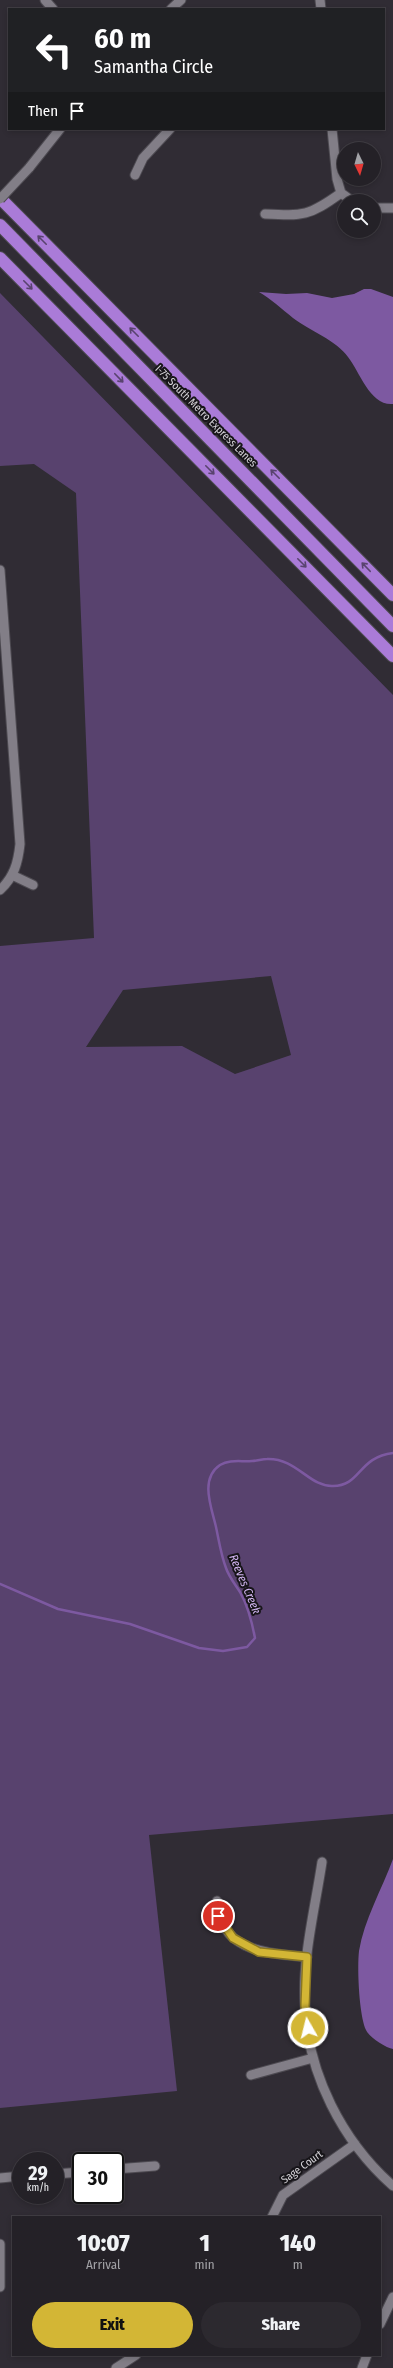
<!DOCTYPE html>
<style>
:root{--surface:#242127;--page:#2c292f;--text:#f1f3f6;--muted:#a3a3a7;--line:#413e44;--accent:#d3b635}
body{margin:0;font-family:"Fira Sans Condensed",sans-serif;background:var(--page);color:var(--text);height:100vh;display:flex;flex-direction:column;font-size:15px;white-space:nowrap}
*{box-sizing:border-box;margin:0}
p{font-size:13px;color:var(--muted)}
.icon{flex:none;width:22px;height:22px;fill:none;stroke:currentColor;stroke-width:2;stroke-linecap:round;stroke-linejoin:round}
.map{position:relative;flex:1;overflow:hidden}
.sheet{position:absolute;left:12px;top:2216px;width:369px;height:140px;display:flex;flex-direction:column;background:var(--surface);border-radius:0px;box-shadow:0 2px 6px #0003,0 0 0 1px var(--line)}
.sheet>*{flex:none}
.guide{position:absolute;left:8px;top:8px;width:377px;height:122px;border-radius:0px;box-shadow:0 2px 6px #0003,0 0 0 1px var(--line);background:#202124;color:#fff;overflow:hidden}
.needle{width:26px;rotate:175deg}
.controls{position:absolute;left:337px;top:142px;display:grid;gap:8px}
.controls a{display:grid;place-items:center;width:44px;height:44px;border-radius:50%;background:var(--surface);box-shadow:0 2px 6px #0003,0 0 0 1px var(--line);font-size:20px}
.speed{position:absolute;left:12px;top:2152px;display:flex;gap:8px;font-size:20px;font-weight:700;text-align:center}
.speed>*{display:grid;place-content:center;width:52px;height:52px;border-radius:50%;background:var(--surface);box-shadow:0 2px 6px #0003,0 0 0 1px var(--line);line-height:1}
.speed small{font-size:10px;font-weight:400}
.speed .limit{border:2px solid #111;border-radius:6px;background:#fff;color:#111}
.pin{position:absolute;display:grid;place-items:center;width:34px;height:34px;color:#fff;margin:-17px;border:2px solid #fff;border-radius:50%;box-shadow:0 1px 4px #0007}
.me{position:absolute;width:44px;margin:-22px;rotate:352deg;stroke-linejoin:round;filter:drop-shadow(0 0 3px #0008)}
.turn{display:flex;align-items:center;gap:14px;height:84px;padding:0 20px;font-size:18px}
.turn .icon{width:52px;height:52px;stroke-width:2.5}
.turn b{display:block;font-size:28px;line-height:34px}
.then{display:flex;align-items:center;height:38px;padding:0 20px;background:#0003;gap:8px;font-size:15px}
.eta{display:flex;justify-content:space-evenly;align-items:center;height:68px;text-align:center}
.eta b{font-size:24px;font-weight:800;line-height:28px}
.button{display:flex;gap:8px;margin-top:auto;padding:8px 20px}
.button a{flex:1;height:46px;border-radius:24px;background:var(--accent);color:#111;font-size:16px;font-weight:800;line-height:46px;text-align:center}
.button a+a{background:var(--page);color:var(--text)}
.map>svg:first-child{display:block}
</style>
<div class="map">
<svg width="393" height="2368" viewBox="0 0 393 2368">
<rect width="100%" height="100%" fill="#302c34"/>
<!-- green -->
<path fill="#58426e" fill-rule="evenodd" d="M0,293L393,695V1814L149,1835L177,2091L0,2108V946L94,938L76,493L34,464L0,466ZM271,976L291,1055L235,1074L182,1046L86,1047L123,990Z"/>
<!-- water -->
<path fill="#7d59a1" d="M364,289H371L393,297V404C370,406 360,372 348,357C337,341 309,330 293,318C282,309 271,299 259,292L286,294L307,293L332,298L354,294Z
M393,1859V2049C386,2048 369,2037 366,2030C359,2015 357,1968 359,1951C364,1920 382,1889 393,1859Z"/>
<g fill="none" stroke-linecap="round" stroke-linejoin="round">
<!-- stream -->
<path stroke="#7d59a1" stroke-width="2.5" d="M0,1584L58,1609L130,1624L199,1648L223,1651L247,1647L255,1638C252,1622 248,1606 240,1592C235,1584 229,1577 226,1568C221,1555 219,1541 216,1527C212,1509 199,1479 220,1465C230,1459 241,1462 252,1461C257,1461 262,1459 267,1459C297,1458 309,1487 333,1486C361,1486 358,1457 393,1453"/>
<!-- minor casing -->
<g stroke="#4d4a51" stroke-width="11">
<path id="minor" d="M45,0L53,9
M320,0L321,9
M171,9L181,0
M332,129L337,179L341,193
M29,168L60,129
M135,175L143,158L170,129
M341,193L352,201
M374,208H393
M265,214C304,216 309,216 341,193
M0,570L20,844C18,863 14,877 0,890
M12,875L33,885
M322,1862C315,1909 302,1958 305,2006C308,2074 342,2141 393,2186
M217,1901C220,1952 267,1953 307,1957
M251,2075L313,2058
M115,2169L155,2166
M55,2174L81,2172
M0,2178L21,2176
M272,2217L283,2195L355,2144
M0,2244V2287
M380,2324L393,2297
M116,2368L136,2355
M362,2368L367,2355"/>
</g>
<!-- highway casing -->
<g stroke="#4d4a51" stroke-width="14">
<path id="highway" d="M0,198L393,595
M0,225L393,626
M0,258L393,656"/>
</g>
<!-- minor -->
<use href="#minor" stroke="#827e87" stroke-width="9"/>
<!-- highway -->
<use href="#highway" stroke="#aa7bd8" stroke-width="12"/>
<!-- minor-bridge casing -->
<g stroke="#4d4a51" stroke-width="11" stroke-linecap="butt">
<path id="minor-bridge" d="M0,199L29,168"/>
</g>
<!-- minor-bridge -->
<use href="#minor-bridge" stroke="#827e87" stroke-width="9"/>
</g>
<!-- one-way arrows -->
<defs><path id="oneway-shaft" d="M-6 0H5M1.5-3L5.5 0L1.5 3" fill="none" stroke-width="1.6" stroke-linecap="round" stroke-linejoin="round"/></defs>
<g stroke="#59436f">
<use href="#oneway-shaft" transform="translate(42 240) rotate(-135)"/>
<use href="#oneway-shaft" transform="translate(28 285) rotate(45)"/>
<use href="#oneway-shaft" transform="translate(134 332) rotate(-135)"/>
<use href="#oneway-shaft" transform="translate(119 378) rotate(46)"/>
<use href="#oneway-shaft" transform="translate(210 470) rotate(45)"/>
<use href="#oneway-shaft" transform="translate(275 474) rotate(-135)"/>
<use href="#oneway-shaft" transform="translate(302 563) rotate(45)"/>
<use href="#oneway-shaft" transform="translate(366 567) rotate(-134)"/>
</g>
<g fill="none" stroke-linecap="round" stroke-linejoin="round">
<!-- route casing -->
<g stroke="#897622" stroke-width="10">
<path id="route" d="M218,1916L233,1938L259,1952L307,1957L305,2006L308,2028"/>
</g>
<!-- route -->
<use href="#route" stroke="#d3b635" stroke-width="7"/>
</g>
<g text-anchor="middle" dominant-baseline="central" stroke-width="4" stroke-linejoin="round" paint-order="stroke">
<!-- street labels -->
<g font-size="11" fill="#d6d4d9" stroke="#171519">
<text transform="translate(206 416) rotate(45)">I-75 South Metro Express Lanes</text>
<text transform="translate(302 2167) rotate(-36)">Sage Court</text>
</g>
<!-- water labels -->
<g font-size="12" font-style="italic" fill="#d3b7f3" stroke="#171519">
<text transform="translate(245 1584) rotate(67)">Reeves Creek</text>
</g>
</g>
</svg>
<div class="controls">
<a><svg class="needle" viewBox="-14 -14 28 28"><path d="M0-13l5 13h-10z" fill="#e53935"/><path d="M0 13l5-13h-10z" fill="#a3a3a7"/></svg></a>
<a><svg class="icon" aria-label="search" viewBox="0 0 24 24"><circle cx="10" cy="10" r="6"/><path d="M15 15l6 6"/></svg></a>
</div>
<div class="speed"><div>29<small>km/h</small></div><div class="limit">30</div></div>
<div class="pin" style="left:218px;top:1916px;background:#d93025"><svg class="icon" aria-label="arrive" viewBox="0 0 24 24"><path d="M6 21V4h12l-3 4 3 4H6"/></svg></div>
<svg class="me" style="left:308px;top:2028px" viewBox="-20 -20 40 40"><circle r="17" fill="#d3b635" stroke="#fff" stroke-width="3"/><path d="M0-11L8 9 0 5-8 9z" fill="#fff"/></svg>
<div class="guide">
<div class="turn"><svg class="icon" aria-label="left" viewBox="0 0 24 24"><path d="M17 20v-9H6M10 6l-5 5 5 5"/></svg><div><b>60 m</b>Samantha Circle</div></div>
<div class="then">Then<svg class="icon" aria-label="arrive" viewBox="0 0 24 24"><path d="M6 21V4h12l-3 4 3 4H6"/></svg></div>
</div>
<section class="sheet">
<div class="eta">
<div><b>10:07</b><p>Arrival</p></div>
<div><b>1</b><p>min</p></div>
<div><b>140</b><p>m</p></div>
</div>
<div class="button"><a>Exit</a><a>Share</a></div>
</section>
</div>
